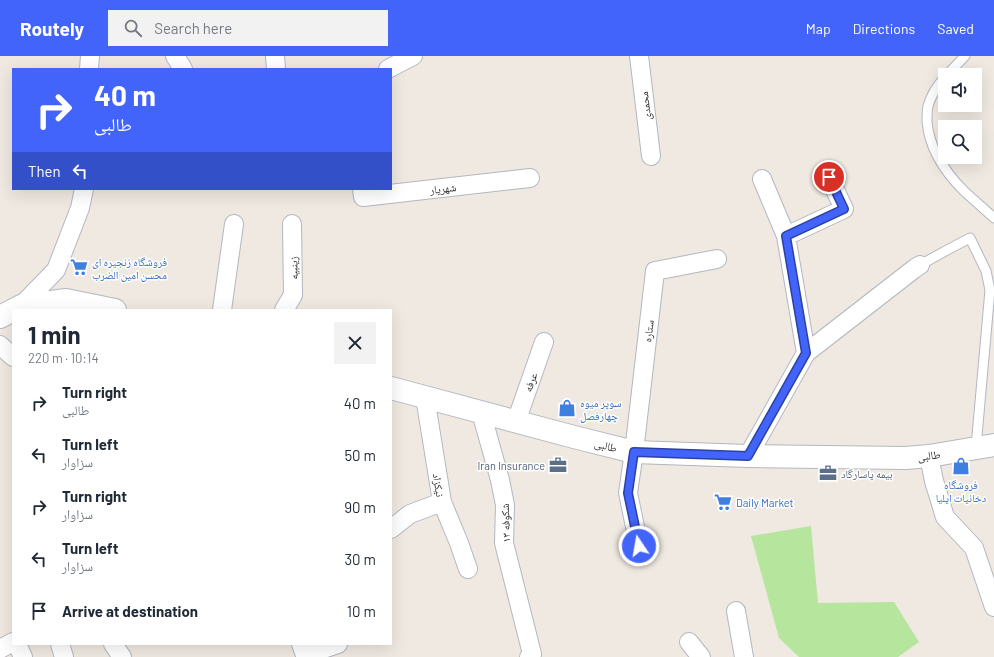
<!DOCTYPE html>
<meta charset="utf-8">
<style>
:root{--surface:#fff;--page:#f2f2f3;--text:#1f2937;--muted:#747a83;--accent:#4264fb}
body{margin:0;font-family:Barlow,"Noto Naskh Arabic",sans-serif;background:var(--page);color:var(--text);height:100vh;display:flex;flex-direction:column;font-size:15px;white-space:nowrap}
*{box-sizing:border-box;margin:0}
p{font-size:13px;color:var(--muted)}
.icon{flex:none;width:22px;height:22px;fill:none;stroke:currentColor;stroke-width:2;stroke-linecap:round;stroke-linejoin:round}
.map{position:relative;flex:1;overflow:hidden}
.panel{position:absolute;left:12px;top:253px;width:380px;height:336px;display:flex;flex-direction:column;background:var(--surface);border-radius:0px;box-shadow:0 4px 16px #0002}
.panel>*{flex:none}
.guide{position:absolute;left:12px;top:12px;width:380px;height:122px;border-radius:0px;box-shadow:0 4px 16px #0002;background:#4264fb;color:#fff;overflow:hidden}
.fabs{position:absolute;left:938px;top:12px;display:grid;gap:8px}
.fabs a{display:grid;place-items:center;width:44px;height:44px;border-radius:0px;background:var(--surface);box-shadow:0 4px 16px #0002;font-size:20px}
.pin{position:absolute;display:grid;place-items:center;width:34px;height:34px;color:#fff;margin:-17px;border:2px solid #fff;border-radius:50%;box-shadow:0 1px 4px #0007}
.me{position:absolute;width:44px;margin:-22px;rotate:348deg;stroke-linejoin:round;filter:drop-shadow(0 0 3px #0008)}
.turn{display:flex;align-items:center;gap:14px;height:84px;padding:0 16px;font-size:18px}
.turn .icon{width:52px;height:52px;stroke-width:2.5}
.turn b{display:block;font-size:28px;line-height:34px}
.then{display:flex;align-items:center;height:38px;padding:0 16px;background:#0003;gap:8px;font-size:15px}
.round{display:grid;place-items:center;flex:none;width:42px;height:42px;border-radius:0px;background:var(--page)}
.head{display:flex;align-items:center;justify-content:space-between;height:68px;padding:0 16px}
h1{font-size:24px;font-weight:700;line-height:30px}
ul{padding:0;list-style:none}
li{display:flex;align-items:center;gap:12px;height:52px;padding:0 16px}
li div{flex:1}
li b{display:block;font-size:15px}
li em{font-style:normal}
header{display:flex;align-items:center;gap:24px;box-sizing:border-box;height:56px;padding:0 20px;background:var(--accent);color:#fff}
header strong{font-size:19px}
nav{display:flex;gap:22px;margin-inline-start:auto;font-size:14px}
.search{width:280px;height:36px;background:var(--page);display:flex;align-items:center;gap:10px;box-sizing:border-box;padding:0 14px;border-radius:0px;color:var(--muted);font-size:15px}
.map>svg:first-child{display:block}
</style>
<header>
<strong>Routely</strong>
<div class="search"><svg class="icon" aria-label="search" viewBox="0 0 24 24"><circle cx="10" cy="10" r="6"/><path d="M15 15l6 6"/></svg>Search here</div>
<nav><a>Map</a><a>Directions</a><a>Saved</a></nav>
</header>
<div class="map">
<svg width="994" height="601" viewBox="0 0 994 601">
<rect width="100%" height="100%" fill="#efe9e1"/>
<!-- green -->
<path fill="#b6e59e" d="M811,470L818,547L894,546L919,586L898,601H799L779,582L751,480Z"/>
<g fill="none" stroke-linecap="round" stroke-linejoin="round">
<!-- lane casing -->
<g stroke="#b4b7c1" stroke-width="11">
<path id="lane" d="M947,19L965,0
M945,21C937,30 931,39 928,50C927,55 927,61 927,65C929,93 945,116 964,135C974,144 984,153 994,162
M920,209L949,193L970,182L986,215L990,234L976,391"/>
</g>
<!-- street casing -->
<g stroke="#b4b7c1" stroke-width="20">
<path id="street" d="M175,0L183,13
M275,0L276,13
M639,0L651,100
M89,13L90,0
M388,13L413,0
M762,123L786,180
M362,133L363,141L530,122
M21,250L56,214L80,152L84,133
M222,254L234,168
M284,254L293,239L292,168
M0,289L13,301
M806,297L914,213L920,209
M425,341L442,446L459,487L468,513
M481,356L500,424L505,449L504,487L532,598L529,601
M516,366L544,286
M748,400L806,297L786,180L844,153L829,121
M929,400L934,425L945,461L974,492L994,551
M391,473L410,458L442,446
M639,490L628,437L634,396L655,215L717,203
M736,555L744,601
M689,586L701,601
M17,588L23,601
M60,588L64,601
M113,588L122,601
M301,588L305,599L338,588
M0,593L13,586"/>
</g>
<!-- secondary casing -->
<g stroke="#b4b7c1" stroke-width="24">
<path id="secondary" d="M0,261L21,250L66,244L115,254
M391,332L574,381L634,396L748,400L906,402L929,400L994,389"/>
</g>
<!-- lane -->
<use href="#lane" stroke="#fff" stroke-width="9"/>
<!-- street -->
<use href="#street" stroke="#fff" stroke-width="18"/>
<!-- secondary -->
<use href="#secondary" stroke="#fff" stroke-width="22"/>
</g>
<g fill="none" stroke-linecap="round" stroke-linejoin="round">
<!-- route casing -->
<g stroke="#2b41a3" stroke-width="10">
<path id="route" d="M639,490L628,437L634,396L748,400L806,297L786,180L844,153L829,121"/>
</g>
<!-- route -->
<use href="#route" stroke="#4264fb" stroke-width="7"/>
</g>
<!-- icons -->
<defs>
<g id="supermarket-bare" transform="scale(1.38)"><path d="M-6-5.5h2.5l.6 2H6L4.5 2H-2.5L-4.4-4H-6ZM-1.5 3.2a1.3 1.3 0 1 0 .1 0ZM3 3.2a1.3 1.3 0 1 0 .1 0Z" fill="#3f7fe0" stroke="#fff" stroke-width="2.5" paint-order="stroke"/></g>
<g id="shop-bare" transform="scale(1.38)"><path d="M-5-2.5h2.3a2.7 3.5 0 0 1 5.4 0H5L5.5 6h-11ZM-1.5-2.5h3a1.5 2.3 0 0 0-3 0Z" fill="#3f7fe0" stroke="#fff" stroke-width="2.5" paint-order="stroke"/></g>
<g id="office-bare" transform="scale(1.38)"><path d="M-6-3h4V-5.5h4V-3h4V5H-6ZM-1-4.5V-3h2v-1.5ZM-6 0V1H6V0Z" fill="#5c6f8a" stroke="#fff" stroke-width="2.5" paint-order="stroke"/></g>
</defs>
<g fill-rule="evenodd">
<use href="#supermarket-bare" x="79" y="211"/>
<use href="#shop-bare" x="567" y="352"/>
<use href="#office-bare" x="558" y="409"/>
<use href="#shop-bare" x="961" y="410"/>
<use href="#office-bare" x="828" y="417"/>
<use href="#supermarket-bare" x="723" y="446"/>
</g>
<g text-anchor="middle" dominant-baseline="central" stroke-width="3" stroke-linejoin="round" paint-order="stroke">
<!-- street labels -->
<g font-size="11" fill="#2e2e2e" stroke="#fff">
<text transform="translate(645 50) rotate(-97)">محمدی</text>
<text transform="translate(443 132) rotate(-6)">شهریار</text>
<text transform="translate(293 212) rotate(-91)">زینبیه</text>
<text transform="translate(648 275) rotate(-83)">ستاره</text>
<text transform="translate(530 326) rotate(-71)">عرفه</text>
<text transform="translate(606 389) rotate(14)">طالبی</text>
<text transform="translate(929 399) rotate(-7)">طالبی</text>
<text transform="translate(439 429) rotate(81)">نیکزاد</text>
<text transform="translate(505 467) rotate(-92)">شکوفه ۱۳</text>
</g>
<!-- shop labels -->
<g font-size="11" fill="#366cbe" stroke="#fff" text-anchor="start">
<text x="92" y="205">فروشگاه زنجیره ای<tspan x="92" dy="13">محسن امین الضرب</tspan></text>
<text x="580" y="346">سوپر میوه<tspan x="580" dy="13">چهارفصل</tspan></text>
<text x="961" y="428" text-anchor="middle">فروشگاه<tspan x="961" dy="13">دخانیات ایلیا</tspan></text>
<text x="736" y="446">Daily Market</text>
</g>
<!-- service labels -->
<g font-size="11" fill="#4e5e75" stroke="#fff" text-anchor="end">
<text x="545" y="409">Iran Insurance</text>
<text x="841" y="417" text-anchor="start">بیمه پاسارگاد</text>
</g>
</g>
</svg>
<div class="fabs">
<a><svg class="icon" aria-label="sound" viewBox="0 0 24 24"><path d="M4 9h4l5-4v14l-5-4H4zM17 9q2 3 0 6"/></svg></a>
<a><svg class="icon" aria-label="search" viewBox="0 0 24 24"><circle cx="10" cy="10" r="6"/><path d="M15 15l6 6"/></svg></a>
</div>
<div class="pin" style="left:829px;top:121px;background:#d93025"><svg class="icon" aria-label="arrive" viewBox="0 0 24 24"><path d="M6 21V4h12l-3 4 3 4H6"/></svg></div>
<svg class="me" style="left:639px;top:490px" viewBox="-20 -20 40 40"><circle r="17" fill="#4264fb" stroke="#fff" stroke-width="3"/><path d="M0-11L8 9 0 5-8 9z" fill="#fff"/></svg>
<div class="guide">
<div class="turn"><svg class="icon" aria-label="right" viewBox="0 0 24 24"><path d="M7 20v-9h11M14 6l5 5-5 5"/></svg><div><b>40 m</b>طالبی</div></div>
<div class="then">Then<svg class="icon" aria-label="left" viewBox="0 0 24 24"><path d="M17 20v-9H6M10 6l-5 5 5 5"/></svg></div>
</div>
<section class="panel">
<div class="head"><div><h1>1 min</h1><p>220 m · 10:14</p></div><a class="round"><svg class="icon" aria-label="close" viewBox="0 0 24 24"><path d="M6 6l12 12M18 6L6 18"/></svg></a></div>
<ul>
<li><svg class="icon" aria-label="right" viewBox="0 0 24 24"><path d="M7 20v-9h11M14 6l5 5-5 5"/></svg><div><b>Turn right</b><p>طالبی</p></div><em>40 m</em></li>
<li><svg class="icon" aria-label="left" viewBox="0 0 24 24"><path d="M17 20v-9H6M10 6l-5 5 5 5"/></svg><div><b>Turn left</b><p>سزاوار</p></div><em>50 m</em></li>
<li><svg class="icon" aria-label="right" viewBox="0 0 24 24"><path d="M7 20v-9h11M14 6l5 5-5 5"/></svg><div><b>Turn right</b><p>سزاوار</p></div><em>90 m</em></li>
<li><svg class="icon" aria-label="left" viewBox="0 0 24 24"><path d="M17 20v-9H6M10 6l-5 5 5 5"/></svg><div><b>Turn left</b><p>سزاوار</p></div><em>30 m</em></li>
<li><svg class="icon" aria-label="arrive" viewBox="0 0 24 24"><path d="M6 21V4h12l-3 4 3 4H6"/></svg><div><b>Arrive at destination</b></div><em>10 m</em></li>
</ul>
</section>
</div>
